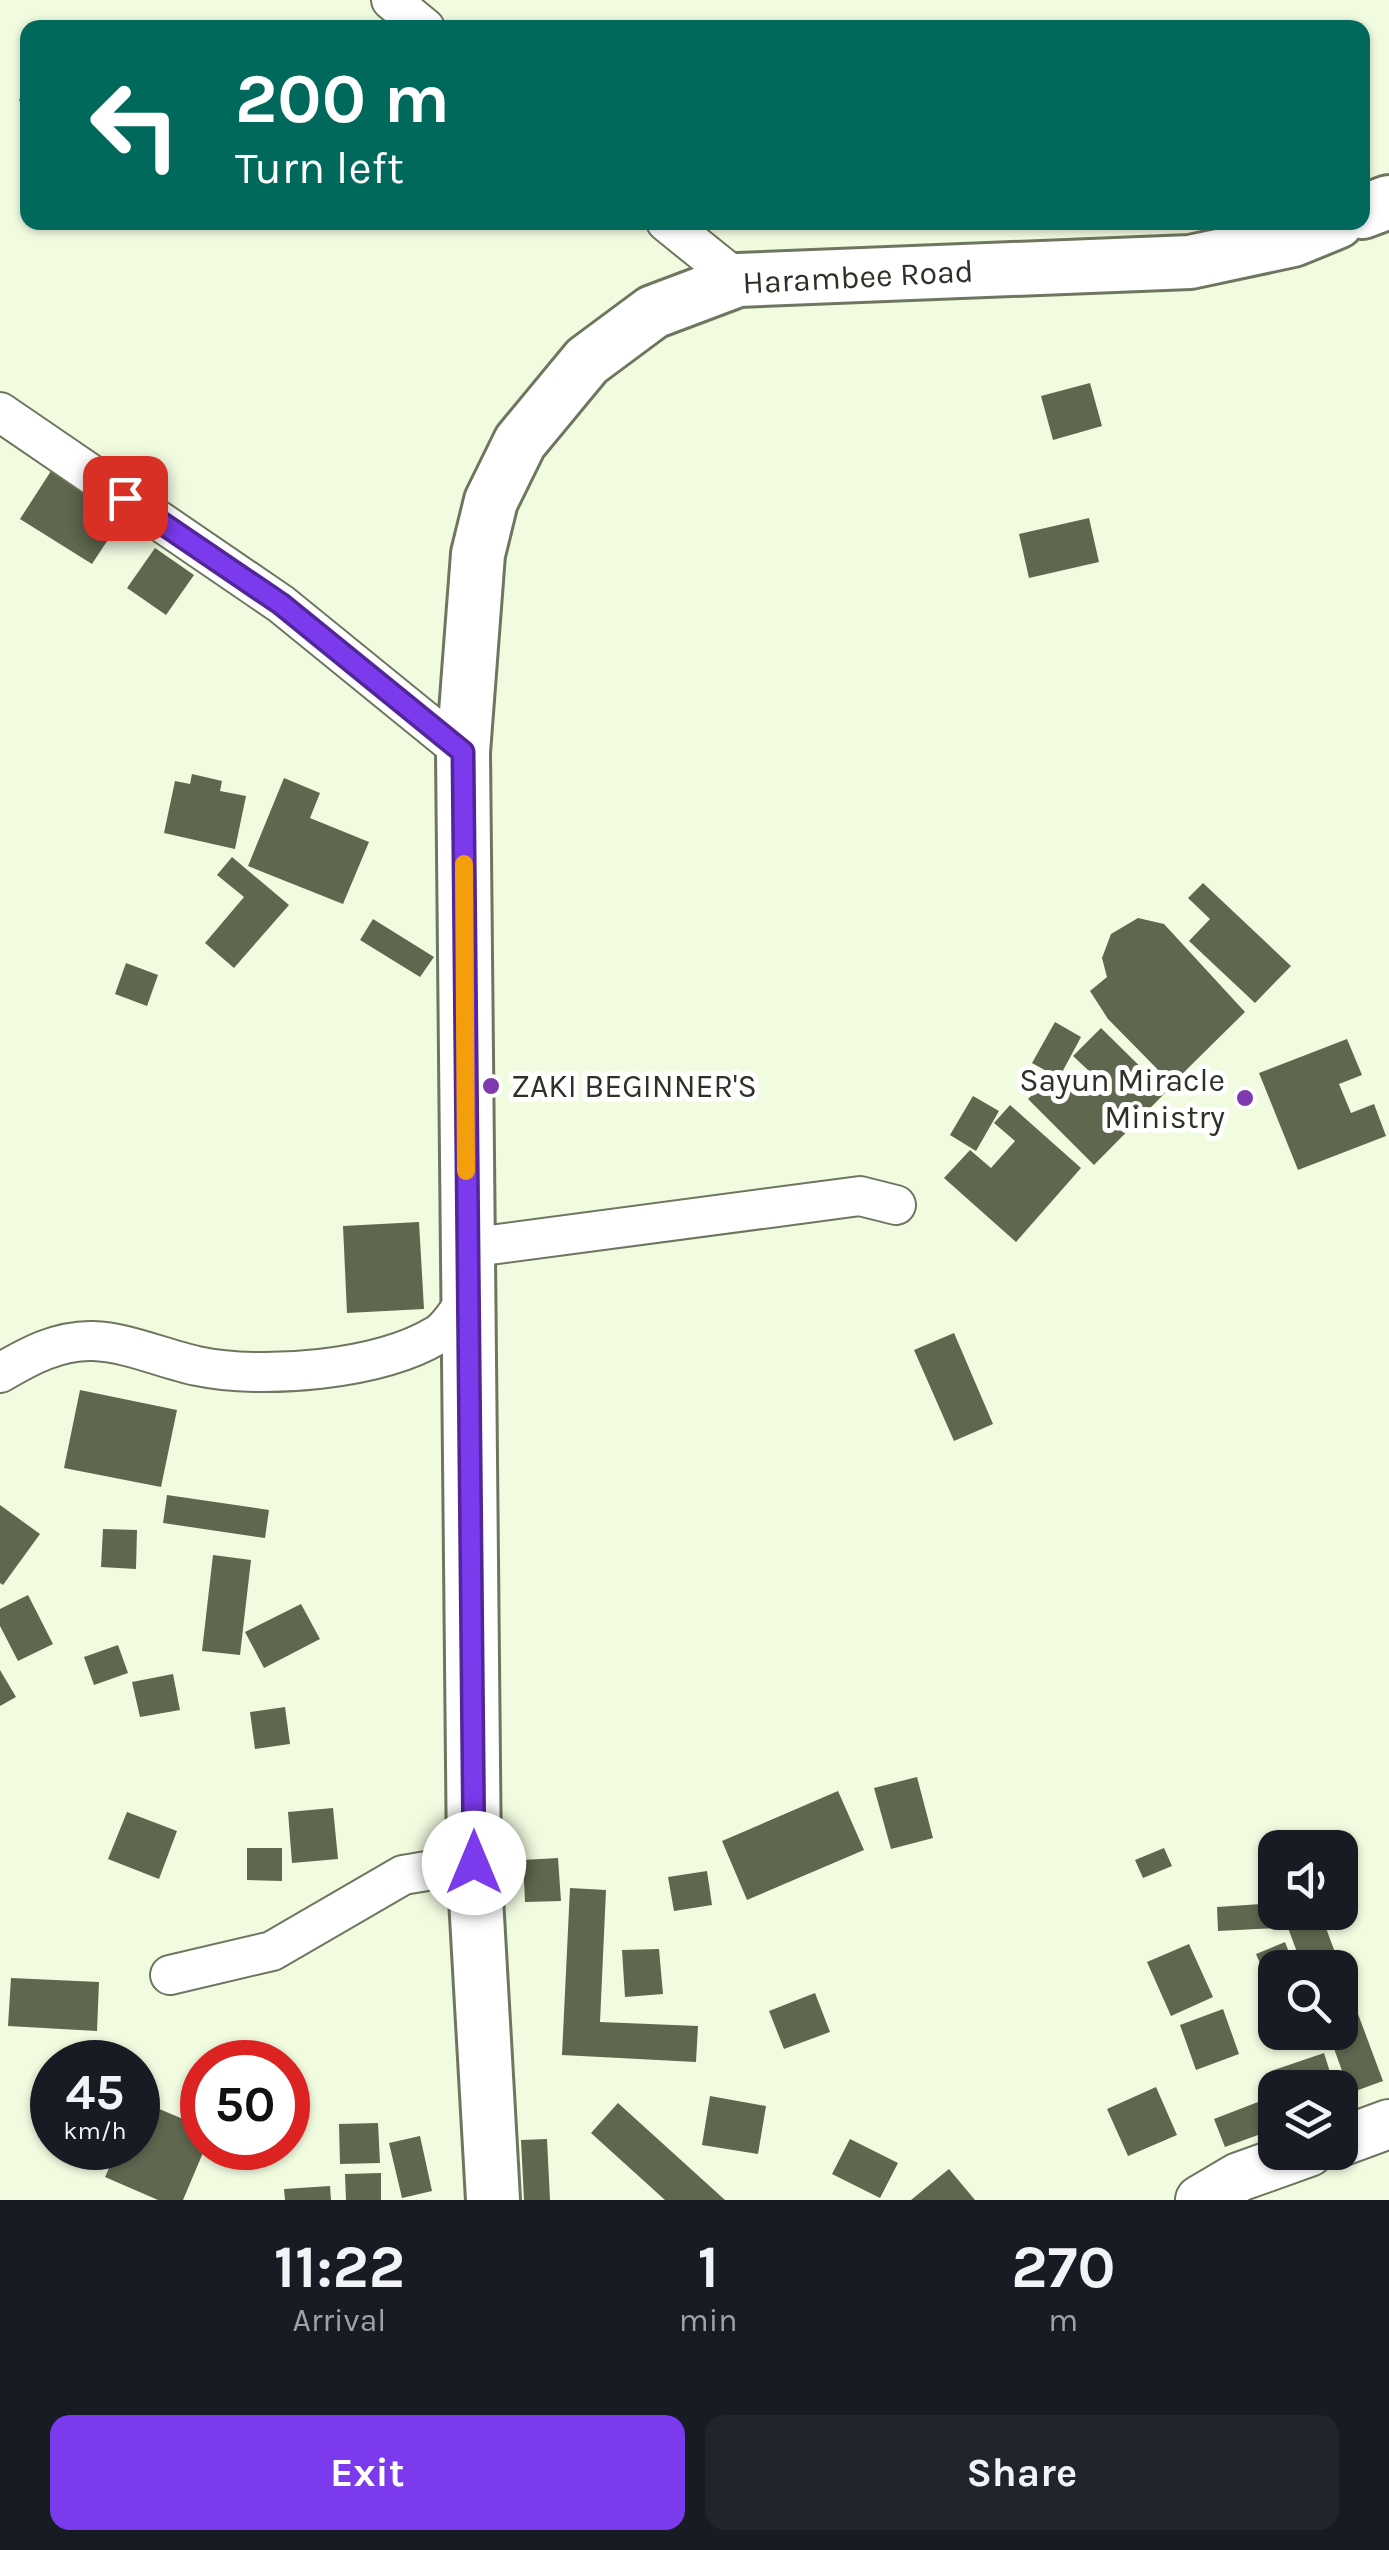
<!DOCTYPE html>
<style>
:root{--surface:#171b24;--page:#20242c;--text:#f1f3f6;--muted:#9ea1a6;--accent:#7c3aed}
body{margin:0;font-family:Karla,sans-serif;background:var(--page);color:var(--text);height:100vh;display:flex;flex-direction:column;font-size:38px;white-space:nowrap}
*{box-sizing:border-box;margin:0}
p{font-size:32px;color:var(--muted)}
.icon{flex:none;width:55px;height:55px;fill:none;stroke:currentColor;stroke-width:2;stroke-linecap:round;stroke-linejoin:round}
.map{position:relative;height:2200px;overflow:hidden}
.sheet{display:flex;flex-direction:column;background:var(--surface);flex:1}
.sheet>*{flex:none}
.hud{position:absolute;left:20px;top:20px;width:1350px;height:210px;border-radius:20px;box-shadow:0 2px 8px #0004;background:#00695c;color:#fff;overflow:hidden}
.controls{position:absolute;left:1258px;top:1830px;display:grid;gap:20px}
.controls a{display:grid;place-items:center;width:100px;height:100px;border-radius:20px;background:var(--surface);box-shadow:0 2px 8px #0004;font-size:50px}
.speed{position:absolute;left:30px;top:2040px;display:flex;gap:20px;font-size:50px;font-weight:700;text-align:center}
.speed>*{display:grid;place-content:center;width:130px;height:130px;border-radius:50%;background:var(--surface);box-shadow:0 2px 8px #0004;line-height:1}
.speed small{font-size:25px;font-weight:400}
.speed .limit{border:15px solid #d22;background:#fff;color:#111}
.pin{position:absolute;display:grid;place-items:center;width:85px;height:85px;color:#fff;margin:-42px;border-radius:20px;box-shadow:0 5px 15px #0006}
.me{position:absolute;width:110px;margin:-55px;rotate:0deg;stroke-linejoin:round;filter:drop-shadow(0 0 8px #0008)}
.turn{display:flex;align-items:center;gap:35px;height:210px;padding:0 50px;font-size:45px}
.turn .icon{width:130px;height:130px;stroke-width:2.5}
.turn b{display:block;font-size:70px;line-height:85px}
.eta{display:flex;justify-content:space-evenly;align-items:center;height:170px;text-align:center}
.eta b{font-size:60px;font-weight:700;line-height:70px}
.action{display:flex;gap:20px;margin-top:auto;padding:20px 50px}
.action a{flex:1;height:115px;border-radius:20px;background:var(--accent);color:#fff;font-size:40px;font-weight:700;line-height:115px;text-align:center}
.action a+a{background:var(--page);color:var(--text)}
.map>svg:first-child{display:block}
</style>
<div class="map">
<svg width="1389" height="2200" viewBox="0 0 1389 2200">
<rect width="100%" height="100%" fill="#f1fbe0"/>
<!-- building -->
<path fill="#5f674f" d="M27,78H28V103L19,101Z
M1090,383L1102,426L1053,440L1041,396Z
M51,471L123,517L92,564L20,519Z
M1089,518L1099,562L1029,578L1019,534Z
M155,548L194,575L166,615L127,588Z
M192,774L222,781L220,791L246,796L235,849L164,833L175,781L190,784Z
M284,778L320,793L310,818L369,842L343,904L248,866Z
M232,857L289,905L234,968L205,943L244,897L217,875Z
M1203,883L1291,966L1255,1003L1189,941L1210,919L1188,898Z
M1138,918L1164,924L1245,1012L1172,1084L1108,1019L1090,991L1107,977L1102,958L1111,934Z
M373,919L434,957L420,977L360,940Z
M126,963L158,975L147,1006L115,994Z
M1055,1022L1081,1037L1059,1078L1032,1063Z
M1101,1028L1166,1092L1094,1165L1028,1099L1051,1076L1067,1092L1089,1071L1073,1056Z
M1347,1039L1362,1075L1339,1084L1351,1113L1374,1104L1386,1136L1298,1170L1259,1073Z
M973,1096L999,1111L976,1151L950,1135Z
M1010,1105L1081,1168L1016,1242L944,1178L970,1150L991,1168L1015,1141L994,1123Z
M419,1222L424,1309L347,1313L343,1226Z
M954,1333L993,1424L954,1441L914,1350Z
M80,1390L177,1410L161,1487L64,1468Z
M167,1495L269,1510L265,1538L163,1523Z
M0,1505L40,1534L3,1585L0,1583Z
M103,1529L137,1530L136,1569L101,1567Z
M213,1555L251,1560L240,1655L202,1651Z
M28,1595L53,1644L18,1661L0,1626V1609Z
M301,1604L320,1639L264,1668L245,1632Z
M118,1645L128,1673L94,1685L84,1657Z
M0,1670L16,1697L0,1706Z
M173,1674L180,1710L140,1717L132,1682Z
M285,1707L290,1744L255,1749L250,1712Z
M917,1777L933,1838L891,1849L874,1788Z
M838,1791L864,1850L747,1900L722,1841Z
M333,1808L338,1859L292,1863L288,1812Z
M127,1812L177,1831L159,1879L108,1859Z
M247,1848H282V1881L247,1880Z
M1164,1848L1172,1866L1143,1878L1135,1860Z
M558,1858L561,1901L525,1902L523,1860Z
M1275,1869V1893L1267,1872Z
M707,1871L712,1905L674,1911L668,1877Z
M570,1888L606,1890L600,2022L698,2026L696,2062L562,2055Z
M1274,1903L1275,1928L1218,1931L1217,1907Z
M1282,1912H1320L1383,2081L1350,2093L1328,2032H1340V1968H1303Z
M1285,1942L1295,1968H1275L1272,1991L1256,1954Z
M1189,1944L1213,1997L1171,2016L1147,1962Z
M659,1949L663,1994L625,1997L622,1950Z
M11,1978L99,1982L97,2031L8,2026Z
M815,1993L830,2032L784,2049L769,2011Z
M1223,2009L1239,2054L1196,2070L1180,2025Z
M123,2048V2062H71V2049Z
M1324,2053L1335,2088H1277L1271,2071Z
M1156,2087L1177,2135L1128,2156L1107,2109Z
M710,2096L766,2106L758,2154L702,2145Z
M138,2100L202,2127L205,2148L183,2200H158L105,2177L118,2148H138Z
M1258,2102L1269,2131L1225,2147L1214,2119Z
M618,2103L725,2200H665L591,2133Z
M378,2123L380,2163L340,2164L339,2124Z
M420,2136L432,2191L402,2198L389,2143Z
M547,2139L550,2200H524L521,2140Z
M850,2139L898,2163L880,2198L832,2174Z
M949,2169L975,2200H911Z
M381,2173V2200H346L345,2174Z
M330,2186L331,2200H285L284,2189Z"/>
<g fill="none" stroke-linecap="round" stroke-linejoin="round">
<!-- minor casing -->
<g stroke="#6e765f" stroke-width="42">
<path id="minor" d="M391,0L425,28
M666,222L738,280
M0,412L281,604L463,752
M467,1248L860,1196L896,1205
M0,1373C29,1356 58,1340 93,1341C127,1342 164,1359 197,1366C263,1380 379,1370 437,1335C449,1328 458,1311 467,1300
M170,1975L272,1951L403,1875L474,1863"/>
</g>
<!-- tertiary casing -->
<g stroke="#6e765f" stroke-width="52">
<path id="tertiary" d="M1340,2142L1389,2124
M1200,2200L1239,2177L1309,2152"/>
</g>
<!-- secondary casing -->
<g stroke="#6e765f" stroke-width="58">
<path id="secondary" d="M1362,212L1389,202
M493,2200L474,1863L463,752L478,554L491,501L520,442L587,361L653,312L738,280L1190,262L1293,240L1337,222"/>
</g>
<!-- minor -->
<use href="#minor" stroke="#fff" stroke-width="38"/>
<!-- tertiary -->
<use href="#tertiary" stroke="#fff" stroke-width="48"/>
<!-- secondary -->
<use href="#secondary" stroke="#fff" stroke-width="52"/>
</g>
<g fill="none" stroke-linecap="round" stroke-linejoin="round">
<!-- route casing -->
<g stroke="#51269a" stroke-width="25">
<path id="route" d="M125,498L281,604L463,752L474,1863"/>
</g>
<!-- route -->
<use href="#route" stroke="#7c3aed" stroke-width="18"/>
<!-- slow -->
<path stroke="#f59e0b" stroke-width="18" d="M464,864L466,1171"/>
</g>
<!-- markers -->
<g fill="#7e3aae" stroke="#fff" stroke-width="4">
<circle cx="491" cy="1086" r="10"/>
<circle cx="1245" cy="1098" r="10"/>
</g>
<g text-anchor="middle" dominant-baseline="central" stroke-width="10" stroke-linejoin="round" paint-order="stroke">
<!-- street labels -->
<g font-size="32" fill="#2d3127" stroke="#fff">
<text transform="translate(858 277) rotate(-3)">Harambee Road</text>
</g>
<!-- poi labels -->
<g font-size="32" fill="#2d3127" stroke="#fff" text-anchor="end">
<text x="1225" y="1080">Sayun Miracle<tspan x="1225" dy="37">Ministry</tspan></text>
<text x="511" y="1086" text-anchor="start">ZAKI BEGINNER'S</text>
</g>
</g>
</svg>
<div class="controls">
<a><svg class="icon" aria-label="sound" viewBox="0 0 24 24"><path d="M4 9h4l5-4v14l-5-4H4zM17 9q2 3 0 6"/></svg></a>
<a><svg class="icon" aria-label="search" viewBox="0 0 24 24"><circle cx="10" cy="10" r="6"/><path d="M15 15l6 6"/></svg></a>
<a><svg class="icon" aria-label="layers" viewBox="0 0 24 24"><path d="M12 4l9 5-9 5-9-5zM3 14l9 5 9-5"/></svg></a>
</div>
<div class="speed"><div>45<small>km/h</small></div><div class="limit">50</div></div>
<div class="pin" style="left:125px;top:498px;background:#d93025"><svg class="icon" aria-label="arrive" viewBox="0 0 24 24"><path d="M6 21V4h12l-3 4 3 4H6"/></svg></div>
<svg class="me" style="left:474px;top:1863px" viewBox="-20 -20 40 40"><circle r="19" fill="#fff"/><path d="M0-13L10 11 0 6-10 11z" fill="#7c3aed"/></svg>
<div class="hud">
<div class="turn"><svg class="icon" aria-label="left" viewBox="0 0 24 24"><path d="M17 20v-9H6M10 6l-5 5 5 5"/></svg><div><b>200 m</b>Turn left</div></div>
</div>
</div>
<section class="sheet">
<div class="eta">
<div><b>11:22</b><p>Arrival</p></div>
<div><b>1</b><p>min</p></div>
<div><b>270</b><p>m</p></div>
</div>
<div class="action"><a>Exit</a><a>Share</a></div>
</section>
